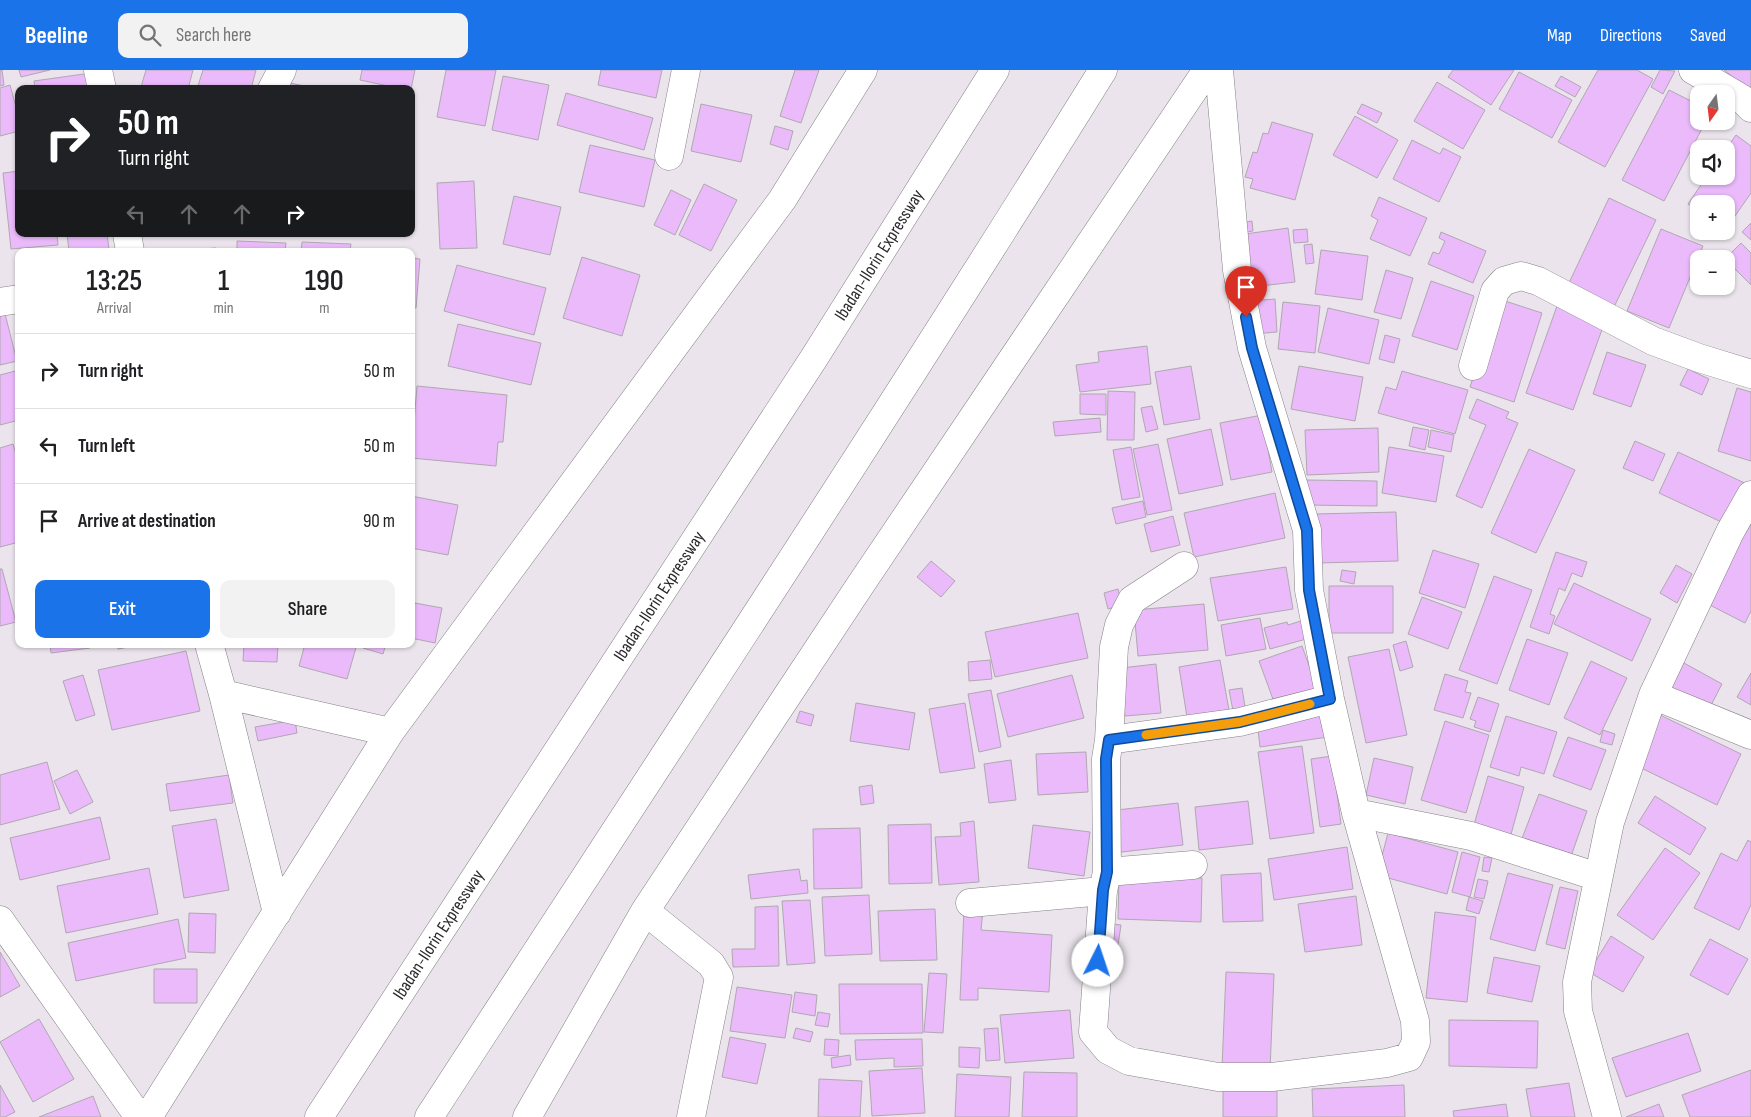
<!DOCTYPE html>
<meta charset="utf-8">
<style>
:root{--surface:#fff;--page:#f2f2f2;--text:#202124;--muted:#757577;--line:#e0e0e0;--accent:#1a73e8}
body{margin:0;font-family:"Sofia Sans Condensed",sans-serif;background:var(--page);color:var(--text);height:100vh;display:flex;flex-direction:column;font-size:19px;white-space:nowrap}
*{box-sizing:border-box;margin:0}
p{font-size:16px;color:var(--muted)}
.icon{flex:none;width:28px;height:28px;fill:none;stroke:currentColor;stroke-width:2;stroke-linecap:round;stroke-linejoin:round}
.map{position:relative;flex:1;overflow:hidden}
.sheet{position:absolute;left:15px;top:178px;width:400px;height:400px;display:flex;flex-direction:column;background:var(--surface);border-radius:10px;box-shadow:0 1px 4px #0004}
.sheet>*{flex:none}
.banner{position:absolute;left:15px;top:15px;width:400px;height:152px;border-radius:10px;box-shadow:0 1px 4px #0004;background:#202124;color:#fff;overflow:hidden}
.needle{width:32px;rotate:194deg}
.controls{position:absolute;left:1690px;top:15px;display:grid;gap:10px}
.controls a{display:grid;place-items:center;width:45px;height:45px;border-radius:10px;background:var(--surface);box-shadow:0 1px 4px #0004;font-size:25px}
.pin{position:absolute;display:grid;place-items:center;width:42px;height:42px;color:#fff;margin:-51px -21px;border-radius:50% 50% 50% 0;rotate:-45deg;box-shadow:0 0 5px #0007}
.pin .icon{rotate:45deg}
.me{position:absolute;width:55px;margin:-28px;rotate:4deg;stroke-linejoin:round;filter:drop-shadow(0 0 4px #0008)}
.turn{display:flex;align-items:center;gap:18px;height:105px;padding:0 20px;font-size:22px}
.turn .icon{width:65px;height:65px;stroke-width:2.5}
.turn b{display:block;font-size:35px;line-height:42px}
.lanes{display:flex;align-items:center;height:48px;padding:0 20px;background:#0003;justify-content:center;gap:25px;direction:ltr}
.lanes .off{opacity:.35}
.eta{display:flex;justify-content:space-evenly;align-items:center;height:85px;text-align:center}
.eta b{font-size:30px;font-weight:600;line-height:35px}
.button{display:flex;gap:10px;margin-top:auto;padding:10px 20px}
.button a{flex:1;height:58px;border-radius:10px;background:var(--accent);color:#fff;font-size:20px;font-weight:600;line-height:58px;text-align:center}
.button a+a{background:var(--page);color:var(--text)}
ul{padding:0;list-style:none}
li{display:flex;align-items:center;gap:15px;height:75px;padding:0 20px;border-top:1px solid var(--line)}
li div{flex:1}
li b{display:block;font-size:19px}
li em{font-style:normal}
header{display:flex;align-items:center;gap:30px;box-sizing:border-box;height:70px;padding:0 25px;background:var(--accent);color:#fff}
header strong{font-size:24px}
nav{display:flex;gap:28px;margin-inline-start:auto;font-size:18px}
.search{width:350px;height:45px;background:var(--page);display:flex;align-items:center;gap:12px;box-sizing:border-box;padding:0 18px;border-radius:10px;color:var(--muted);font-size:19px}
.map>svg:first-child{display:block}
</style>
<header>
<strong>Beeline</strong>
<div class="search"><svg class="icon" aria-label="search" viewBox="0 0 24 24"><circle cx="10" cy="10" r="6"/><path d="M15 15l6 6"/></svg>Search here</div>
<nav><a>Map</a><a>Directions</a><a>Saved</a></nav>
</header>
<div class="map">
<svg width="1751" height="1047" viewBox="0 0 1751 1047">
<rect width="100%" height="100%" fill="#ebe4ed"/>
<!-- building -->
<path fill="#ebbafb" stroke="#afa8b0" d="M0,0H2L4,15L0,16Z
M19,0H50L21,7Z
M146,0H193L188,19L141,17Z
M203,0H256L251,19H197Z
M362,0H415L411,19H402L360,10Z
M446,0H496L485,56L437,47Z
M601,0H662L656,28L598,15Z
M795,0H819L801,53L780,46Z
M1453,0H1514L1491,35L1448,7Z
M1598,0H1637L1653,9L1605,97L1558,72Z
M1660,0L1675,1L1663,24L1651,17Z
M1724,0H1751V21Z
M1519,2L1572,30L1552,68L1499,39Z
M91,3L93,19H35L34,11Z
M503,6L549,15L538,70L492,60Z
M1561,6L1581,17L1575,27L1555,16Z
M280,11L319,19H278Z
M1437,12L1485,40L1463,79L1414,51Z
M10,15L19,48V61L0,66V18Z
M1669,20L1699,35V51H1706L1664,131L1622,110Z
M566,23L653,48L644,80L557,55Z
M701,34L752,45L741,92L691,81Z
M1362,34L1382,43L1377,53L1357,43Z
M1355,46L1398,70L1377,108L1333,85Z
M1272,52L1313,64L1295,130L1250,118L1253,109L1245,107L1253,82L1257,83L1263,63L1268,64Z
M775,56L793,61L788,80L770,74Z
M1736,65L1751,76V123L1726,159V134H1699V141L1688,134L1707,106H1726V79Z
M1412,70L1440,84L1443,78L1461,87L1439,132L1393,109Z
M590,75L655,90L644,137L579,122Z
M19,101V164H57L58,175L11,179L3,103Z
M474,111L477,178L440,179L437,113Z
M704,114L737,130L711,181L679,165Z
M671,120L691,130L675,165L654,155Z
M514,126L561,137L550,185L503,174Z
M1379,127L1427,148L1410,186L1370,169L1378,150L1371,146Z
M1609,128L1656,150L1614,237L1568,215Z
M1252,151L1253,161L1235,164L1233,154Z
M1751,153V170L1742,162Z
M1288,158L1295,212L1252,217L1245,164Z
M1307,159L1308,172L1294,173L1293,160Z
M1661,159L1703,176L1669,258L1627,241Z
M1441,162L1486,181L1473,213L1428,194L1433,182L1439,184L1445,171L1439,168Z
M67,164H107L109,179L93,181H69Z
M237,171L286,173L285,181H237Z
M302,172L351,174L350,181H301Z
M1741,173L1751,183V215L1725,189Z
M1312,174L1314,193L1306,194L1304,175Z
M216,178V181H172Z
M1321,180L1368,186L1362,230L1315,224Z
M582,187L640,205L622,266L563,248Z
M411,188L420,189L416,238L411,237Z
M457,195L546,218L534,265L444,241Z
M1386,200L1413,208L1401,249L1374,242Z
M1431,211L1474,226L1457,280L1412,266Z
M1275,229L1277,262L1254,264L1251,231Z
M1499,229L1542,243L1514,332L1470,317Z
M1283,232L1320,236L1315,283L1278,279Z
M1557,236L1604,254L1573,340L1526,323Z
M1328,238L1379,250L1369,294L1318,282Z
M4,240L17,291L0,295V241Z
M458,254L541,273L531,315L448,296Z
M1385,265L1400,269L1394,293L1379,289Z
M1147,276L1151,314L1080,322L1076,295L1099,292L1098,282Z
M1607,282L1646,295L1631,337L1593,324Z
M1191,296L1200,349L1164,355L1155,302Z
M1299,296L1363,307L1355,351L1291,339Z
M1688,299L1709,309L1702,325L1680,315Z
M19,300V350L0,355V305Z
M1402,301L1468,320L1455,364L1378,343L1386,317L1396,320Z
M417,316L507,325L503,372H498L496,396L411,388Z
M1737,318L1751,322V391L1718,381Z
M1108,321L1135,322L1134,370H1107Z
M1080,324H1106V345L1080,344Z
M1477,329L1509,342L1506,348L1518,353L1482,438L1456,426L1486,355L1469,348Z
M1152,336L1158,359L1146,362L1141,338Z
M1262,345L1272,402L1231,410L1220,353Z
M1100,348L1101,362L1055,366L1053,352Z
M1413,357L1429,360L1425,380L1409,376Z
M1378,358L1379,402L1307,405L1305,360Z
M1211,359L1223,415L1179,424L1167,369Z
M1431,360L1454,365L1451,382L1428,377Z
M1635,371L1665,384L1653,411L1623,398Z
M13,374L19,394V472L0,477V378Z
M1158,374L1172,440L1147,445L1133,379Z
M1131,377L1140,427L1122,430L1113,380Z
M1389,377L1444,386L1436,432L1382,423Z
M1529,379L1575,400L1536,483L1491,463Z
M1678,382L1749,415L1730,456L1659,423Z
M1306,410L1377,411V436L1306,435Z
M1275,423L1285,468L1194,487L1184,443Z
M411,426L458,435L448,485L411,478Z
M1143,431L1146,447L1116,454L1112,438Z
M1396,442L1398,491L1317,493L1315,444Z
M1173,446L1180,475L1151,482L1144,454Z
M1751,452V541L1745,553L1702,531Z
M1433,480L1479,494L1465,538L1419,523Z
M1556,482L1587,492L1582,507L1572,503L1565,521L1559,518L1550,544L1555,546L1549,564L1530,557Z
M931,491L955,511L941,527L917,507Z
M1676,495L1692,504L1677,533L1660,523Z
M1286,497L1293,539L1218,551L1210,508Z
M0,499H2L16,552L0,556Z
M1342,500L1356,502L1354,514L1340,511Z
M1494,506L1532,520L1497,614L1459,600Z
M1574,513L1651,549L1632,591L1554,554Z
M1329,516H1393V563H1329Z
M1118,519L1122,535L1108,539L1104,523Z
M1422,527L1462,542L1448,579L1408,564Z
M415,533L442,538L435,573L411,568V550Z
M1204,534L1208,580L1138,586L1134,540Z
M1078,543L1088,588L995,607L985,562Z
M1260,548L1266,579L1226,586L1221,555Z
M1304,550L1310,568L1270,579L1264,558L1287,552L1288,555Z
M1527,569L1568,583L1549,635L1509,620Z
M1406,571L1413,597L1400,601L1393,575Z
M50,574H90V578L51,583Z
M117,574H145L118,579Z
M244,574H278L277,592L243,591Z
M305,574H357L347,609L299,596Z
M364,574H386L383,584L363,578Z
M1302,576L1317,618L1274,632L1259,591Z
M1389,579L1407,665L1366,673L1348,587Z
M186,581L200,641L112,660L98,600Z
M990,590L992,609L969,611L968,592Z
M1220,590L1229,640L1187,647L1179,597Z
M1591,591L1627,608L1600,665L1564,648Z
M1684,593L1722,614L1708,641L1669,619Z
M1156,594L1161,643L1125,646L1121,598Z
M1751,603V635L1737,627Z
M1445,604L1468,611L1465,622L1471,623L1463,648L1434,640Z
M83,605L95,645L76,651L63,611Z
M1072,605L1084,648L1008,667L997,624Z
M1242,618L1246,643L1234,646L1229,620Z
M991,620L1001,677L979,682L968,624Z
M1478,627L1499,634L1490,662L1474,657L1476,651L1470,649Z
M856,633L915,643L909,680L850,671Z
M965,633L975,698L940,703L929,639Z
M800,641L814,645L811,656L796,652Z
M1324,642L1328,667L1260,677L1257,651Z
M1658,644L1741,684L1717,735L1633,694Z
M1506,646L1557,662L1544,704L1521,697L1519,706L1490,697Z
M295,650L297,663L258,671L255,657Z
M1445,651L1489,665L1466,743L1421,730Z
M1603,660L1615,664L1612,675L1600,672Z
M1568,667L1606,680L1591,720L1553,706Z
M1302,676L1314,763L1270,769L1258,682Z
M1086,682L1088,722L1038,725L1036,684Z
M1332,686L1341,754L1320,757L1311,689Z
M1374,688L1413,697L1405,734L1366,725Z
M1011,690L1016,730L989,733L984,694Z
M47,692L60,739L0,755V705Z
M77,700L93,732L70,744L54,711Z
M229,705L233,733L170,741L166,714Z
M1488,706L1524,717L1510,768L1473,758Z
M872,715L874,733L861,735L859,717Z
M1539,724L1587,741L1570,789L1521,771Z
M1655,726L1706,758L1690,785L1638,753Z
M1248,731L1253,774L1199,780L1195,737Z
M1178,733L1183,775L1113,783L1108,741Z
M100,747L110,789L20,810L10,768Z
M216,749L229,820L184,828L172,756Z
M974,751L979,812L939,815L935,767L961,766L960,753Z
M931,754L932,813L889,814L888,755Z
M1033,755L1090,762L1084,806L1028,798Z
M860,758L862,818L814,819L813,759Z
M1388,763L1458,782L1447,824L1377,805Z
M1748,770L1751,772V835L1739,860L1694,838L1721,783L1737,791Z
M1347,777L1353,819L1274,830L1268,789Z
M1665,778L1700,803L1653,870L1617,845Z
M1462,782L1480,787L1470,827L1452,822Z
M1484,787L1492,788L1489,802L1482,801Z
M149,798L158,844L66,863L57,816Z
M799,799L801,811L807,810L808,823L751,829L748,805Z
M1261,803L1263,851L1223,852L1221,805Z
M1508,803L1553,815L1535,881L1490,869Z
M1119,806L1202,808L1201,852L1118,849Z
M1478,809L1488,811L1484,829L1474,827Z
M1560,817L1578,821L1565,879L1546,874Z
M869,825L872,884L825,886L822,827Z
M1356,826L1362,875L1305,882L1298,834Z
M1469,827L1483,831L1479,844L1466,840Z
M810,830L815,893L787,895L782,831Z
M778,836L779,896L733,897L732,879H755V837Z
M935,839L937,890L880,891L878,841Z
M964,839L983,840L981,860L1052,865L1049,922L978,918V930H960Z
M1435,842L1476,847L1467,932L1426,928Z
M189,843L216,844L215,883L188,882Z
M178,849L186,888L76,911L68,873Z
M1105,853L1121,855L1118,875L1103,873Z
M1611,866L1644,887L1623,922L1589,902Z
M1710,869L1748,889L1728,925L1690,905Z
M1103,879L1117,881L1115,903L1100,901Z
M0,882L20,916L0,927Z
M1494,887L1540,896L1532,932L1487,923Z
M154,899H197V933H154Z
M1226,902L1274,904L1270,1000L1222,998Z
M929,903L947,904L943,963L924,962Z
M839,914H922L923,963L840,964Z
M737,917L792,925L785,968L730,961Z
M795,922L817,925L815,946L792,942Z
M1070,940L1074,988L1005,993L1000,945Z
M818,942L830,944L828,957L815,955Z
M39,949L74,1009L33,1032L0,972Z
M1449,950L1538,951L1537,998L1449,996Z
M796,958L813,962L810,972L793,968Z
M998,958L1000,990L986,991L984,959Z
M1688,963L1701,1001L1626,1027L1612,988Z
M730,967L766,974L757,1014L722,1007Z
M825,969L839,970L838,986L824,985Z
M922,969L923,996L894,997V988L856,990L855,970Z
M959,977L980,978L979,998L959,997Z
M850,985L851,995L832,998L831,988Z
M922,998L925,1043L872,1046L869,1001Z
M1751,1000V1047H1690L1682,1025Z
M1024,1002L1077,1003V1047H1022Z
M957,1004L1011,1007L1009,1047H955Z
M819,1009L862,1011L860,1047H818Z
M1569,1013L1575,1047H1531L1526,1019Z
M1223,1014L1277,1015V1047H1223Z
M0,1015L15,1042L5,1047H0Z
M1404,1015L1405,1047H1313L1312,1019Z
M93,1026L101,1047H39Z
M1506,1034L1508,1047H1454L1453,1041Z
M1659,1034L1664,1047H1626Z"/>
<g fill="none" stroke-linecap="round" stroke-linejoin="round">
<!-- minor casing -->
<g stroke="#868087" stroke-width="29">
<path id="minor" d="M98,0L102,19
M1693,0L1741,28L1751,38
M272,19L282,0
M669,86L686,0
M127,164L130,181
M0,232L19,229
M1473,296L1495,221L1504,211L1521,206L1538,211L1653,271L1699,288L1751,304
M1184,496L1132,530L1119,555L1114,577L1109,670L1106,689L1107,802L1103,821L1093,962L1108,980L1129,991L1218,1007H1272L1387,993L1409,987L1416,972L1415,951L1356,743L1330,629L1309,520L1307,460L1252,278L1237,200L1219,0
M209,574L223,624L277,843
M223,624L390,662
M1653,625L1751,665
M1109,670L1240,652L1330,629
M1356,743L1471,766L1598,807
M1107,802L1193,795
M970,833L1103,821
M645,841L711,894L719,907L691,1047
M0,850L139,1047
M148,1047L390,662L782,130L863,0
M527,1047L645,841L859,517L1207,0
M1607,1047L1578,941L1577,912L1610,752L1653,625L1730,462L1751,425"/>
</g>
<!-- motorway casing -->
<g stroke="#868087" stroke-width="29">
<g id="motorway">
<path id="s1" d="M319,1047L814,288L995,0"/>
<path d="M429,1047C655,699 884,353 1103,0"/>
</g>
</g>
<!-- minor -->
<use href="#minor" stroke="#fff" stroke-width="28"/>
<!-- motorway -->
<use href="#motorway" stroke="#fff" stroke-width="28"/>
</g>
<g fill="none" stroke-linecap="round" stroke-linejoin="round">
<!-- route casing -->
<g stroke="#114b97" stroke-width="12">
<path id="route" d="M1098,891L1103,820L1107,802L1106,689L1109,670L1240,652L1330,629L1309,520L1307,460L1252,278L1246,247"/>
</g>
<!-- route -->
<use href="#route" stroke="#1a73e8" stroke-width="9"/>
<!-- slow -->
<path stroke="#f59e0b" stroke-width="9" d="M1146,665L1240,652L1310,634"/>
</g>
<g text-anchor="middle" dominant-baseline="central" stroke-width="4.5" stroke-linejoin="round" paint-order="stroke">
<!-- street labels -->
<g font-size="18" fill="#2b292c" stroke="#ebe4ed">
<text stroke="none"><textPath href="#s1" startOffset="1028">Ibadan-Ilorin Expressway</textPath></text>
<text stroke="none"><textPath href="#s1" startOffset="622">Ibadan-Ilorin Expressway</textPath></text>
<text stroke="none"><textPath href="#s1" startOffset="218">Ibadan-Ilorin Expressway</textPath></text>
</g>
</g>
</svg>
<div class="controls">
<a><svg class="needle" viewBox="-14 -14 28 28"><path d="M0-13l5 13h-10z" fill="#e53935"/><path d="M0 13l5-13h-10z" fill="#757577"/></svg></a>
<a><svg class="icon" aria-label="sound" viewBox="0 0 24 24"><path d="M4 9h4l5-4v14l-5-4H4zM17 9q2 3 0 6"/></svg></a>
<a>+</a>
<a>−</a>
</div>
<div class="pin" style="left:1246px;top:247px;background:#d93025"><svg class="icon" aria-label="arrive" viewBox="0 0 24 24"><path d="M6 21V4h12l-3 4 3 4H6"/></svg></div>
<svg class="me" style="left:1098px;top:891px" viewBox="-20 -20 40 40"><circle r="19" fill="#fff"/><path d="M0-13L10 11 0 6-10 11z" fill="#1a73e8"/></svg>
<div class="banner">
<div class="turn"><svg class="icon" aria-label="right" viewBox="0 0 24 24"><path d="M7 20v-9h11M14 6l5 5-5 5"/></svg><div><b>50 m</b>Turn right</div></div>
<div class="lanes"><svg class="icon off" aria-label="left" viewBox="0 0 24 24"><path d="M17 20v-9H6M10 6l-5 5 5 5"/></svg><svg class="icon off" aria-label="ahead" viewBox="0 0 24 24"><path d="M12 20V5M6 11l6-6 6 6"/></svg><svg class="icon off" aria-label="ahead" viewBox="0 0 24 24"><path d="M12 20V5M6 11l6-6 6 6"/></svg><svg class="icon" aria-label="right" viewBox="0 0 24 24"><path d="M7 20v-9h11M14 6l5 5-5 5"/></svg></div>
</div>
<section class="sheet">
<div class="eta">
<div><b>13:25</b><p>Arrival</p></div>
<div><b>1</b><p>min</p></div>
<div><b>190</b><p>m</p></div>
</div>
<ul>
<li><svg class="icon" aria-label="right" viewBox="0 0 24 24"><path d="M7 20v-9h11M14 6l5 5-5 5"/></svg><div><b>Turn right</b></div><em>50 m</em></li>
<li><svg class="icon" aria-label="left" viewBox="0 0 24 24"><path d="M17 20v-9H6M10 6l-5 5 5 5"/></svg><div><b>Turn left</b></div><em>50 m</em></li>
<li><svg class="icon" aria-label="arrive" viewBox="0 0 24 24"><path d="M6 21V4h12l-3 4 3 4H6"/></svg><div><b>Arrive at destination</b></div><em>90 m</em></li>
</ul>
<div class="button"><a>Exit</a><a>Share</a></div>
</section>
</div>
